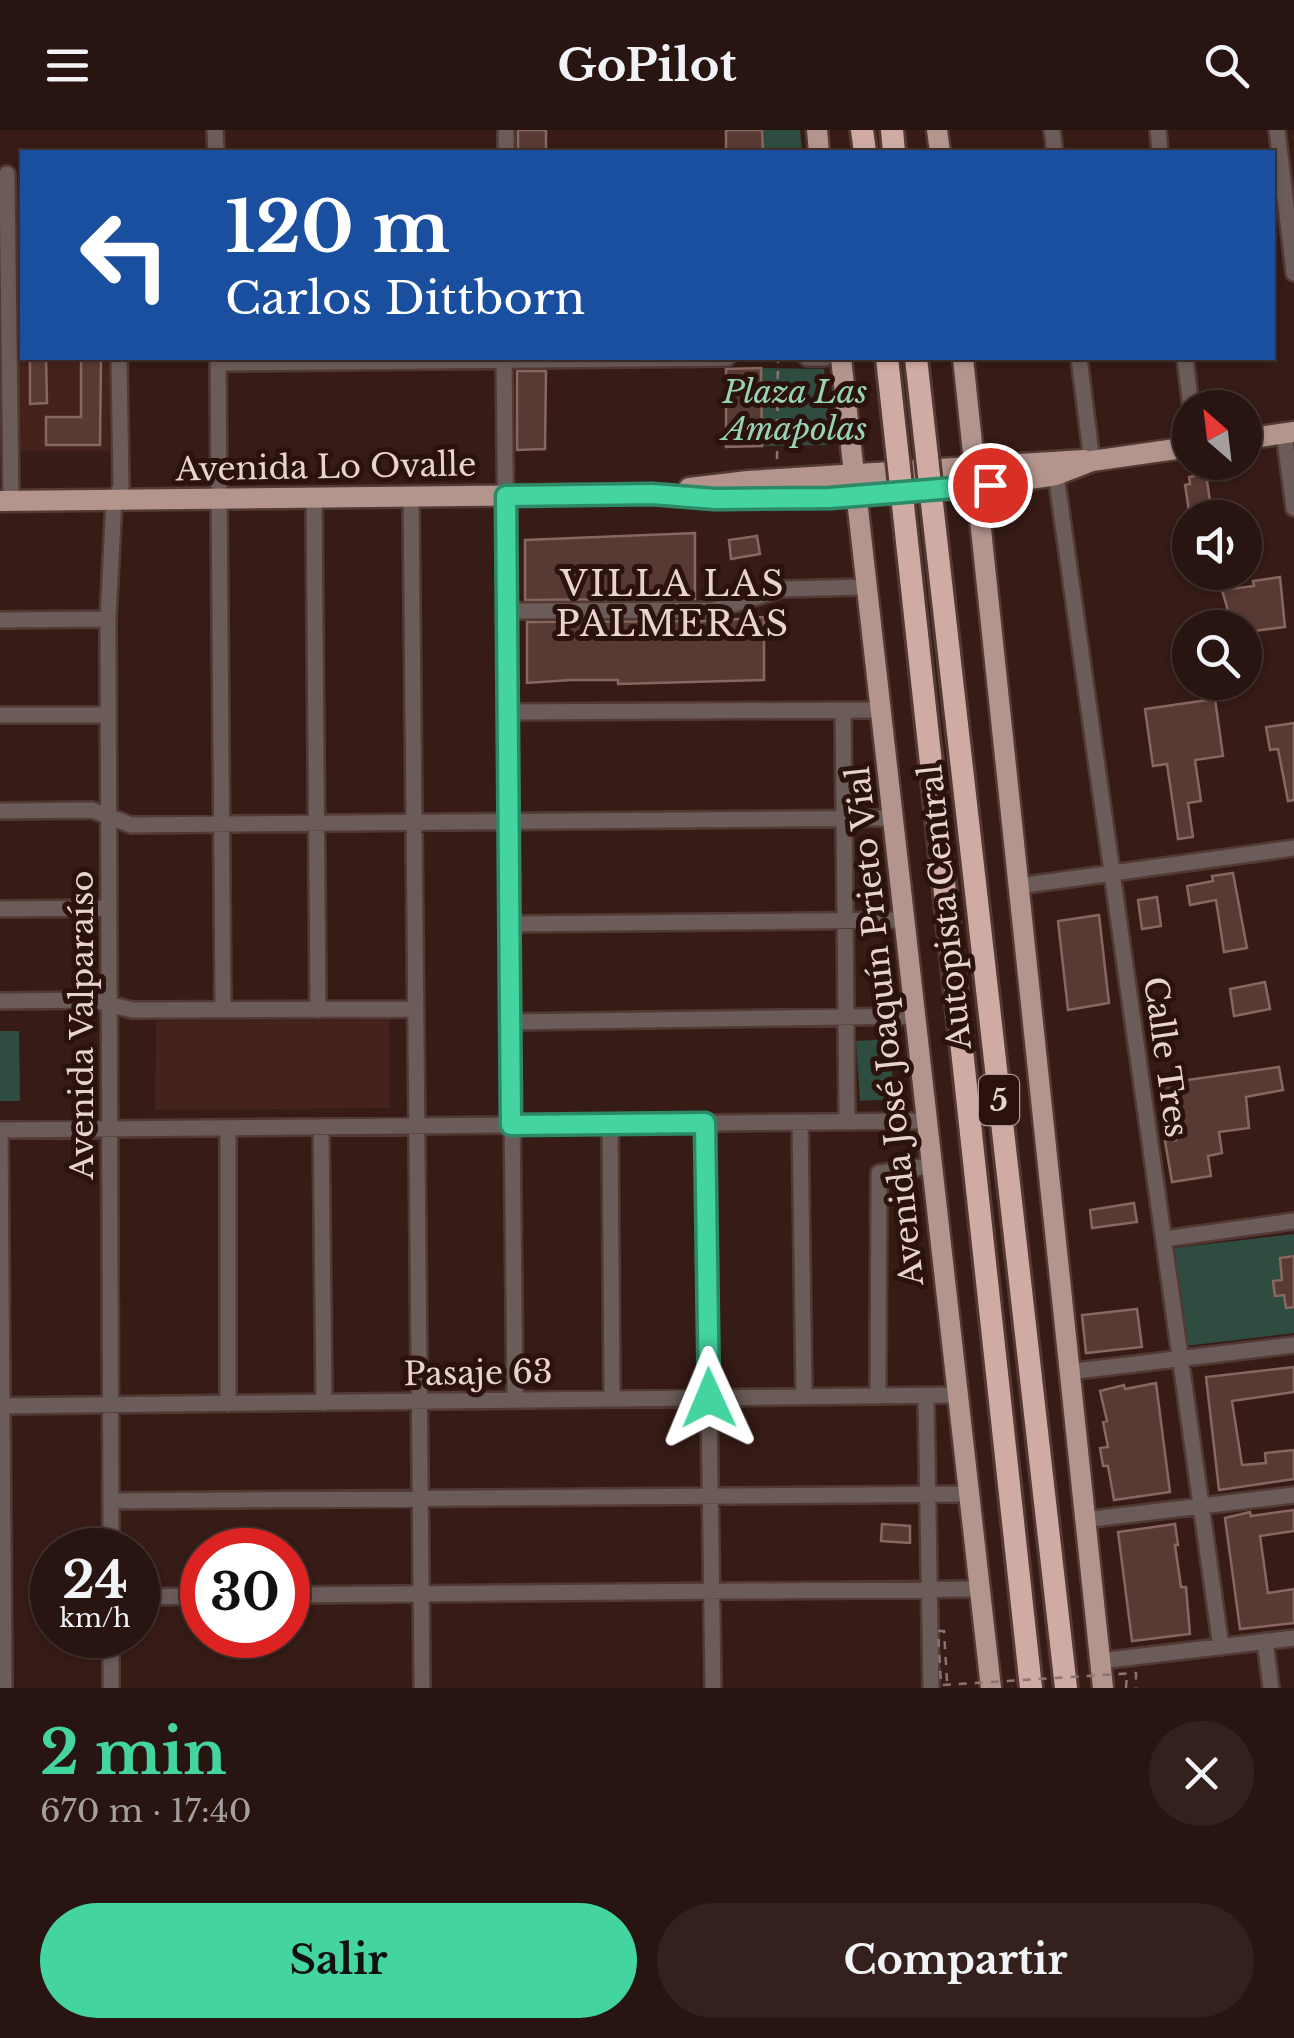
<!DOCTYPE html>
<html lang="es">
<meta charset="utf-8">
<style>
:root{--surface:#281410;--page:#34211e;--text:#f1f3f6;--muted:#a59e9f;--line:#443330;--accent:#43d4a0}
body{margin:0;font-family:"Libre Baskerville",serif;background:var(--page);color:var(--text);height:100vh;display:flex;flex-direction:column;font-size:38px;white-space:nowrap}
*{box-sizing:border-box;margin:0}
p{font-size:32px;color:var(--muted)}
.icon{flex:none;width:55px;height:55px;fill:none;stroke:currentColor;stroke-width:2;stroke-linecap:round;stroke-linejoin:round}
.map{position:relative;height:1558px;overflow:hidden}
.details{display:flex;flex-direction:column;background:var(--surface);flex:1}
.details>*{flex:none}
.hud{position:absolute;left:20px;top:20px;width:1255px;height:210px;border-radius:0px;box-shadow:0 2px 8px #0004,0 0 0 2px var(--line);background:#1a4fa0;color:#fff;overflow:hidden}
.needle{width:65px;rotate:332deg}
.controls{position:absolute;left:1172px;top:260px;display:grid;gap:20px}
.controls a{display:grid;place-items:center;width:90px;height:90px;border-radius:50%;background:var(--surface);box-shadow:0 2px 8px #0004,0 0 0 2px var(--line);font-size:50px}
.speed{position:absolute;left:30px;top:1398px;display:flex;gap:20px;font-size:50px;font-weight:700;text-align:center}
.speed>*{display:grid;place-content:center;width:130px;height:130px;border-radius:50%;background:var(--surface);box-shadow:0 2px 8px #0004,0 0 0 2px var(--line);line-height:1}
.speed small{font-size:25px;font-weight:400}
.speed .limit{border:15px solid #d22;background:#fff;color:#111}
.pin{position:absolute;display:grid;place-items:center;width:85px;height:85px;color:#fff;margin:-42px;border:5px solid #fff;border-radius:50%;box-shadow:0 2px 10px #0007}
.me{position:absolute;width:110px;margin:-55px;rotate:359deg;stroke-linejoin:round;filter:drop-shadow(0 0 8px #0008)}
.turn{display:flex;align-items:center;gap:35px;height:210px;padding:0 40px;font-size:45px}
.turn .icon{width:130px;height:130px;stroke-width:2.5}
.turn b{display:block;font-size:70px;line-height:85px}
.round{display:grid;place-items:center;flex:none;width:105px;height:105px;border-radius:52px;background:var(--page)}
.headline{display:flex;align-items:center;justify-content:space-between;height:170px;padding:0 40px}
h1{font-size:60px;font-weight:700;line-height:75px;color:var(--accent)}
.button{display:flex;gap:20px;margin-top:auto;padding:20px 40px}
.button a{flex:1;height:115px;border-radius:60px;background:var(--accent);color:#111;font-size:40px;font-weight:700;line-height:115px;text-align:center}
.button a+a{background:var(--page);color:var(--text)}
header{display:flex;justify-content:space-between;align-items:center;height:130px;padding:0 40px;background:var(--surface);font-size:45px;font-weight:700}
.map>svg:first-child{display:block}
</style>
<header><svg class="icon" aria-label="menu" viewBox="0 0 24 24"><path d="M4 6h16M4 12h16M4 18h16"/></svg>GoPilot<svg class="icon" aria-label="search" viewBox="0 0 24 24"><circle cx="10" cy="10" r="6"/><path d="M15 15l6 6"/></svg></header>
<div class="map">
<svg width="1294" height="1558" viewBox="0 0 1294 1558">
<rect width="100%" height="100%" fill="#361b16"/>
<!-- built -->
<path fill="#43231c" d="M14,55H22V228H109V321H19Z
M389,889L390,978L155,980L156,891Z"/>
<!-- green -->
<path fill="#2e4c3f" d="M762,0H800L802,22H763Z
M761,238L824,239L831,315L762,316Z
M0,901H19L20,971H0Z
M890,909L894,969L860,971L856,911Z
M1294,1104V1203L1186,1216L1174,1118Z"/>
<!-- building -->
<path fill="#583a34" stroke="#886760" stroke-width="2.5" d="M518,0H546V22H518Z
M726,0H762L763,22H726Z
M30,228H46L47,273L30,274Z
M81,228H101L100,315H46V287H81Z
M761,238L762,316L726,317V239Z
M517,241H546L545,319L517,320Z
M1206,344L1211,378L1189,381L1185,355L1190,354L1189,347Z
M695,403V469L525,470V410Z
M757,406L760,424L731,429L729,410Z
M1280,447L1285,497L1245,502V498H1235L1234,483L1229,484L1222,460L1254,456L1253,451Z
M764,487V550L618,554V550H571L527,553V492L714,491Z
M1215,569L1223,626L1195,630L1201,671L1188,673L1193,707L1178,709L1167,634L1153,636L1145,579Z
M1294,593V670L1288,671L1278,619L1270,620L1266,597Z
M1233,743L1247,818L1224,822L1216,770L1190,775L1187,756L1213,751L1212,746Z
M1157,767L1161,796L1142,799L1138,770Z
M1099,785L1109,873L1068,880L1058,791Z
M1265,852L1270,879L1234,886L1230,859Z
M1279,937L1283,960L1246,967L1249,998L1219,1002L1222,1023L1208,1026L1211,1046L1172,1052L1165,1011L1176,1010L1172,978L1162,979L1159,954Z
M1134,1073L1137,1092L1092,1098L1090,1080Z
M1294,1126V1177L1286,1178L1284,1165L1275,1166L1273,1151L1282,1150L1280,1128Z
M1137,1179L1142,1217L1086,1223L1082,1185Z
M1294,1237V1262L1232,1271L1242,1335L1266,1333L1265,1323L1294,1320V1349L1219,1360L1206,1247Z
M1156,1253L1170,1362L1114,1370L1108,1336H1103L1100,1318L1108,1317L1103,1292L1107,1291L1100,1261L1124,1255L1125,1259Z
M1294,1380V1401L1260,1406L1268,1463L1294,1459V1493L1240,1499L1225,1388L1250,1382L1251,1386Z
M882,1394L910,1396V1413L881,1411Z
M1175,1394L1178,1415H1175L1181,1457H1186L1190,1504L1132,1511L1118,1402Z"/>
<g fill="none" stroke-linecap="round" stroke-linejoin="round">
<!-- minor casing -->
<g stroke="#523934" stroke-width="20">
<path id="minor" d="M215,0L216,22
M1052,0L1055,22
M1158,0L1160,22
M1277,0L1294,143
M506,22V0
M7,44L11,371
M218,228L223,880
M504,228L515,1270
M807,228H825
M1079,228L1092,331
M1185,228L1191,278
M218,233L727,228
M1284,303L1294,378
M1056,345L1221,1517
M411,366L422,1558
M314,367L318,880
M507,481L714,480L782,459L865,457
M0,490L108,489
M843,580L847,992
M508,582L879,580
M0,585H108
M0,681L92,680L131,695L891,688
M1019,756L1294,718
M0,779L109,778
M510,794L902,790
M0,871L93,870L132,880L416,879
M510,892L913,886
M800,992L804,1267
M705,993L713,1558
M610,994L612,1269
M321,997L324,1273
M228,998V1274
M0,1000L925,991
M0,1000L4,1558
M1164,1109L1294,1091
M1068,1242L1294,1215
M878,1266L879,1043L930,1036
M926,1266L931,1558
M0,1276L957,1265
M111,1371L969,1364
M1084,1390L1294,1365
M111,1420L108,489L114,370L121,357L119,228
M288,1465L980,1459
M138,1467L202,1466
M111,1505V1558
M1265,1511L1271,1558
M1100,1531L1294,1508"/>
</g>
<!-- major casing -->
<g stroke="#523934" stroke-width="25">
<path id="major" d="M817,0L819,22
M937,0L940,22
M841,228L991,1558
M963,228L1103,1558
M1245,309L1294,302
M689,358L748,351L1084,330
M0,371L652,364L715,369L830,368L977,357L1056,345L1092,331L1190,317"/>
</g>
<!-- highway casing -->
<g stroke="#523934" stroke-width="28">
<path id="highway" d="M862,0L865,22
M892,0L894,22
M887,228L898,329
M916,228L927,327
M933,382L1066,1558
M904,384L1031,1558"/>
</g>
<!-- path -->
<path stroke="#8c7571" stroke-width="2.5" stroke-dasharray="8 8" stroke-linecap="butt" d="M777,329L778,228
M1126,1558L1127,1544"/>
<!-- minor -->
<use href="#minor" stroke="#6b5c59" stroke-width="15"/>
<!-- major -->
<use href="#major" stroke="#b3958e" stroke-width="20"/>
<!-- highway -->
<use href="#highway" stroke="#cfaba3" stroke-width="22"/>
<!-- highway-bridge casing -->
<g stroke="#523934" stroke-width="28" stroke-linecap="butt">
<path id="highway-bridge" d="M927,327L933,382
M898,329L904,384"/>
</g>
<!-- path-bridge -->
<path stroke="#8c7571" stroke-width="2.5" stroke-dasharray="8 8" stroke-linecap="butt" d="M947,1551L944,1501H938L941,1555L1136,1543V1558"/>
<!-- highway-bridge -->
<use href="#highway-bridge" stroke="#cfaba3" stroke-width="22"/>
</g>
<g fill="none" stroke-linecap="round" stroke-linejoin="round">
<!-- route casing -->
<g stroke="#2c8a68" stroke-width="25">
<path id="route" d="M709,1268L705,993L511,995L506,366L652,364L715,369L830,368L990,355"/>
</g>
<!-- route -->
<use href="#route" stroke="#43d4a0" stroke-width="18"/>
</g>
<g text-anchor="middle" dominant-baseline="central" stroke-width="10" stroke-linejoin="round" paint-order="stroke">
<!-- shield labels -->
<rect fill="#2b120d" stroke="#af9a96" stroke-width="2.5" x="979" y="945" width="40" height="50" rx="8"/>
<g font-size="30" font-weight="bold" fill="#e7d4d0">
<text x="999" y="970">5</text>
</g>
<!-- park labels -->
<g font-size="32" font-style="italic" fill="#96d3b7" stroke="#2b120d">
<text x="795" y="262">Plaza Las<tspan x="795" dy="37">Amapolas</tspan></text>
</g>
<!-- street labels -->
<g font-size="32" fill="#e7d4d0" stroke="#2b120d">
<text transform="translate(326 337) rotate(-1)">Avenida Lo Ovalle</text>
<text transform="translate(945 777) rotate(-96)">Autopista Central</text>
<text transform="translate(82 895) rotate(-90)">Avenida Valparaíso</text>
<text transform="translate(885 896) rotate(-96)">Avenida José Joaquín Prieto Vial</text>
<text transform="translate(1166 927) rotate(82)">Calle Tres</text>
<text transform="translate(478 1243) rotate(-1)">Pasaje 63</text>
</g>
<!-- neighbourhood labels -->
<g font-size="35" letter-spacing="2.5" fill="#e7d4d0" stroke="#2b120d">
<text x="673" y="453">VILLA LAS<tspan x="673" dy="40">PALMERAS</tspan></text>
</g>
</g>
</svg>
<div class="controls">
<a><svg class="needle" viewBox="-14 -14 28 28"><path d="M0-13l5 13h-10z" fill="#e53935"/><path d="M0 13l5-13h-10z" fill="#a59e9f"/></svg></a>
<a><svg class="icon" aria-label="sound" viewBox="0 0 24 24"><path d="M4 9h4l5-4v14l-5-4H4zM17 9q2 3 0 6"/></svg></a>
<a><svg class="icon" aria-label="search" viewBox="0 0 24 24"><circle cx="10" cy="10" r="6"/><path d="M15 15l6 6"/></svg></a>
</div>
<div class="speed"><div>24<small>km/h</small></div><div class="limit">30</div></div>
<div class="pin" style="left:990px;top:355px;background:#d93025"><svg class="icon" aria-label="arrive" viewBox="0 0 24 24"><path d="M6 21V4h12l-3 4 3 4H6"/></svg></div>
<svg class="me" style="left:709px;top:1268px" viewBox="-20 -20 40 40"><path d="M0-17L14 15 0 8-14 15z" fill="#43d4a0" stroke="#fff" stroke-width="4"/></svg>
<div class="hud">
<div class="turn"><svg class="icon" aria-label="left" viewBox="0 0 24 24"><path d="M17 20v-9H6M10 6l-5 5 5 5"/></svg><div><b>120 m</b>Carlos Dittborn</div></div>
</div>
</div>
<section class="details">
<div class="headline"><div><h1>2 min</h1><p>670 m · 17:40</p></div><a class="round"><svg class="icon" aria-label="close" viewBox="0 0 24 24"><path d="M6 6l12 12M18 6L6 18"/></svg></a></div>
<div class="button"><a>Salir</a><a>Compartir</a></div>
</section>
